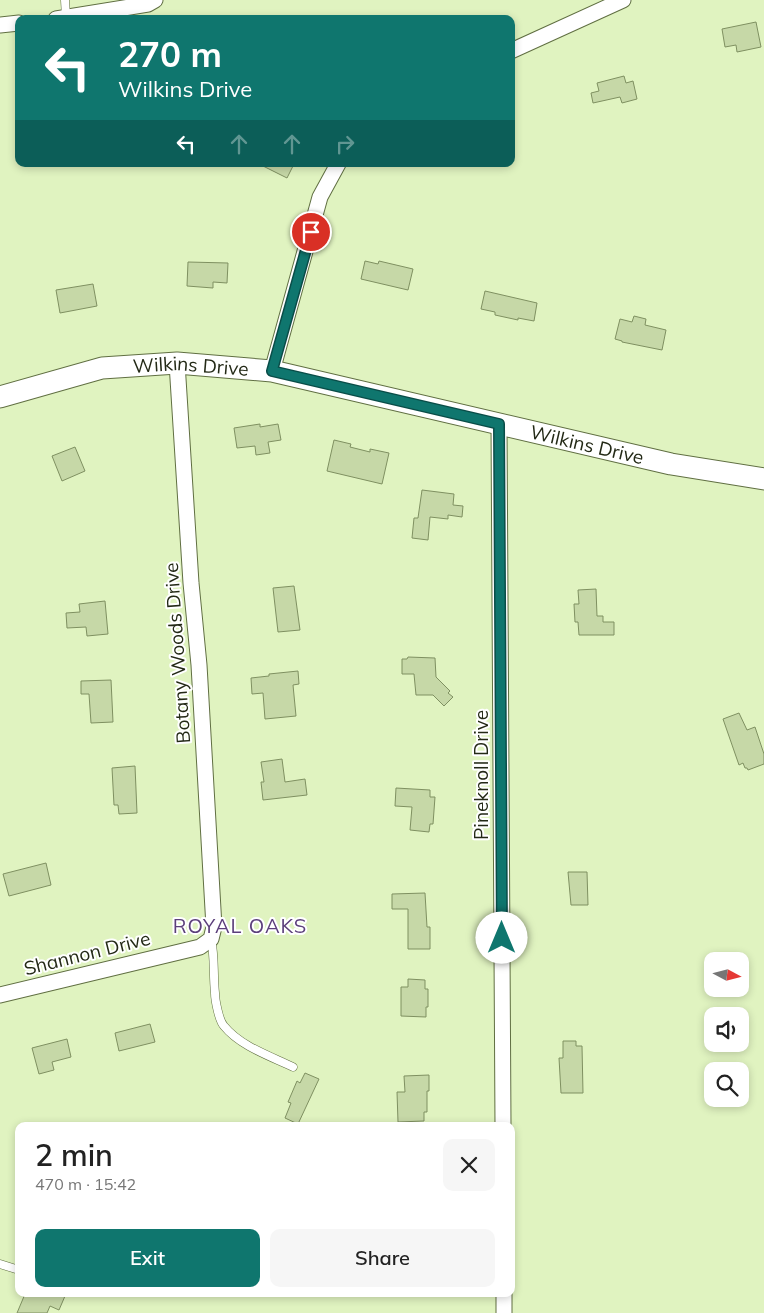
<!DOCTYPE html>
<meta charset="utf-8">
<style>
:root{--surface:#fff;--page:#f6f6f6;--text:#222;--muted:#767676;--accent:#0f766e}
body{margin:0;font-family:Mulish,sans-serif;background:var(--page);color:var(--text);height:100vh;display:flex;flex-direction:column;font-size:19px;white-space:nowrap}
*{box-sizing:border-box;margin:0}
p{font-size:16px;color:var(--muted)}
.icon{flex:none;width:28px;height:28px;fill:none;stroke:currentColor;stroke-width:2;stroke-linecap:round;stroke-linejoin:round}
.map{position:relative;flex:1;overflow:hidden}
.details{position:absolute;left:15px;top:1122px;width:500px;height:175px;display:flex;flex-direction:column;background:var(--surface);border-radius:10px;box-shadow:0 2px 8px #0003}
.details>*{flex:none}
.hud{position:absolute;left:15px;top:15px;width:500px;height:152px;border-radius:10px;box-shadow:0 2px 8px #0003;background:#0f766e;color:#fff;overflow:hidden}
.needle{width:32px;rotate:97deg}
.buttons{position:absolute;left:704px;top:952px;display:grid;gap:10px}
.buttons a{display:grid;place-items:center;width:45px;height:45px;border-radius:10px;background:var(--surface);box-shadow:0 2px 8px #0003;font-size:25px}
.pin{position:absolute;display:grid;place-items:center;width:42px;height:42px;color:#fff;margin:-21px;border:2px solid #fff;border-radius:50%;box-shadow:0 1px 5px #0007}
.me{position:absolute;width:55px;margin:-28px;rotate:0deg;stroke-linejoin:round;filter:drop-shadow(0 0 4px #0008)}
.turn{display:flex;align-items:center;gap:18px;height:105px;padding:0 20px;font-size:22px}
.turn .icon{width:65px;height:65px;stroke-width:2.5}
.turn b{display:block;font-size:35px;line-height:42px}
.lanes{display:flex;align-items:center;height:48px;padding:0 20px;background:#0003;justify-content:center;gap:25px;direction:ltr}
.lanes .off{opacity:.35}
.round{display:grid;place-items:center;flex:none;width:52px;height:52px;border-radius:10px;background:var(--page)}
.head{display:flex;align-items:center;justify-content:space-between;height:85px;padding:0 20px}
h1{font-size:30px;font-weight:600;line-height:38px}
.button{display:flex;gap:10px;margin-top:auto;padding:10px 20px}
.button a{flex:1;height:58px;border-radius:10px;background:var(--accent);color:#fff;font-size:20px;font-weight:600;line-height:58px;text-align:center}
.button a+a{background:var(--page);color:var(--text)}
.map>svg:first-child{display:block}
</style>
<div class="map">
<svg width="764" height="1313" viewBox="0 0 764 1313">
<rect width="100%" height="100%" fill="#e0f3c0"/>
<!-- building -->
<path fill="#c6d8a7" stroke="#7f9061" d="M756,22L761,47L737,52L736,45L725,47L722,29Z
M624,76L626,83L633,81L637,99L622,103L620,97L593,103L591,93L599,91L597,83Z
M259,164H294L287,178Z
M365,261L378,264L379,261L413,269L408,290L361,279Z
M188,262L228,263L227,283L213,282V288L187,286Z
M93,284L97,306L60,313L56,290Z
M485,291L537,303L534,321L518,318V320L495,315V312L481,309Z
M634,316L646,319L645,325L666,330L662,350L622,342V341L615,339L620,319L632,322Z
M260,424V427L278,424L281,440L268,442L270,453L256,455L255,446L237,448L234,428Z
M334,440L351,444L350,447L370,452V449L389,453L382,484L327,471Z
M75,447L85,471L62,481L52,456Z
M422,490L454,494L453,505L463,506L462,517L448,515V519L430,517L428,540L412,538L414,518H418Z
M294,586L300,630L278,632L273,588Z
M596,589L597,616H603V622H614V635H579L578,622H575L574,604H579L578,590Z
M105,601L108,634L87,636L86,627L67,628L66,613L80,612L79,604Z
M408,657L435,658L436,677L450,691L448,693L453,697L444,706L433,695H416L414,674H402V659H407Z
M298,671L299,684L293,685L296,716L265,719L263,693L252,694L251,678L269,676V674Z
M111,680L113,722L91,723L89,694H81V681Z
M739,713L747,730L755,727L764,754V764L748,770L747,768H745L743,763L739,765L723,719Z
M282,759L285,782L305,779L307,795L263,800L261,782H264L261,762Z
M135,766L137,813L119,814L118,805H114L112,768Z
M396,788L430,790V797H435L433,824H430L429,832L410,830L412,807L395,806Z
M46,863L51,885L9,896L3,874Z
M568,872H587L588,905H571Z
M425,893L427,927H430V949H408V909H392V894Z
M408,979L425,980V989H428V1007H426V1017L401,1016V987H408Z
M150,1024L155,1042L119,1051L115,1033Z
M67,1039L71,1057L52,1062L54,1070L39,1074L32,1048Z
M563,1041H576V1046H582L583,1093H561L559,1058H563Z
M305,1073L319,1079L298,1124L285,1118L291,1103L288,1102L297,1081L300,1083Z
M429,1075V1091H427V1112H424V1121L398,1122L397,1092H405L404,1076Z
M25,1294H58L65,1296L59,1310L50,1306L47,1313H17Z"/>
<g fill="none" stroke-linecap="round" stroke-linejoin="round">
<!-- lane casing -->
<g stroke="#606f42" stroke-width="9">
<path id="lane" d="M65,0L66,17
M211,939C215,957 213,975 215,993C215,1000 219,1021 224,1026C240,1046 270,1056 293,1067
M0,1264L19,1270"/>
</g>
<!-- street casing -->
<g stroke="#606f42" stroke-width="17">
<path id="street" d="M56,19L148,4L155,0
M0,25L19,23
M511,51L623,0
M272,371L320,197L338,164
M499,424L503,1126
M0,995L200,947L211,939L214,927L199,665L191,583L177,363
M504,1294V1313"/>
</g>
<!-- secondary casing -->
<g stroke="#606f42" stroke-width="23">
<g id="secondary">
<path id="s1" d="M0,397L102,368L177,363L272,371L671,464L764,479"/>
</g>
</g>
<!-- lane -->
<use href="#lane" stroke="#fff" stroke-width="8"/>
<!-- street -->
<use href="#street" stroke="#fff" stroke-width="15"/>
<!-- secondary -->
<use href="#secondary" stroke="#fff" stroke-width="21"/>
</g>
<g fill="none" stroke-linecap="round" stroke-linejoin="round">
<!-- route casing -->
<g stroke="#0a4d48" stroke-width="12">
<path id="route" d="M311,232L272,371L499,424L502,938"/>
</g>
<!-- route -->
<use href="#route" stroke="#0f766e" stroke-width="9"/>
</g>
<g text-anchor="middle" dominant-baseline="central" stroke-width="4" stroke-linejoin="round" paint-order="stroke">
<!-- street labels -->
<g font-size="19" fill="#232916" stroke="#fff">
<text stroke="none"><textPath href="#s1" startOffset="195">Wilkins Drive</textPath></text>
<text stroke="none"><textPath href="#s1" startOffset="600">Wilkins Drive</textPath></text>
<text transform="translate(177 653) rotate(-94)">Botany Woods Drive</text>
<text transform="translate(481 775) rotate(-90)">Pineknoll Drive</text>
<text transform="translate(87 953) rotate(-14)">Shannon Drive</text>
</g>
<!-- neighbourhood labels -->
<g font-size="20" letter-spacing="1" fill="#5c3f7b" stroke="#fff">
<text x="240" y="925">ROYAL OAKS</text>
</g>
</g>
</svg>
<div class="buttons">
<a><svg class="needle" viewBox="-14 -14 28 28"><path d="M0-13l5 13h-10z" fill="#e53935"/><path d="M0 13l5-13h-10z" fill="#767676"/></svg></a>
<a><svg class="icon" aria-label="sound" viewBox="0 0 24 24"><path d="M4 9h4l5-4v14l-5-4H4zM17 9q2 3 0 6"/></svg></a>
<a><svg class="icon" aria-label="search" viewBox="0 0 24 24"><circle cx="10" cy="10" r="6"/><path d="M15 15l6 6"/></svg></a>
</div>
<div class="pin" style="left:311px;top:232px;background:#d93025"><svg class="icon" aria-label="arrive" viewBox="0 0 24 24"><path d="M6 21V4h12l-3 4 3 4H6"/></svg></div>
<svg class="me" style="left:502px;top:938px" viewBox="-20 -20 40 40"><circle r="19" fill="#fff"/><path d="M0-13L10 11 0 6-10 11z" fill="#0f766e"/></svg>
<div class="hud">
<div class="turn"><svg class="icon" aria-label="left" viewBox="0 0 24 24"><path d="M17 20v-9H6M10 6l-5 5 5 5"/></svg><div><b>270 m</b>Wilkins Drive</div></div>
<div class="lanes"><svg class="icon" aria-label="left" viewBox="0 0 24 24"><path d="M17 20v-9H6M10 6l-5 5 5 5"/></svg><svg class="icon off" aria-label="ahead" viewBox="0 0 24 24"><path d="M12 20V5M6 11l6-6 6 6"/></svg><svg class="icon off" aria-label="ahead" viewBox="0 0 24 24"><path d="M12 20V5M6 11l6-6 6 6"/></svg><svg class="icon off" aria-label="right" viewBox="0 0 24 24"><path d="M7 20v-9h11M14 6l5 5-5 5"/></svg></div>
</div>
<section class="details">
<div class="head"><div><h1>2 min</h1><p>470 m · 15:42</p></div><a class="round"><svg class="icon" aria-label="close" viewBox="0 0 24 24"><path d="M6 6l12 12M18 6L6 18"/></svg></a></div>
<div class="button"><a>Exit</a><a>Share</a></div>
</section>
</div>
